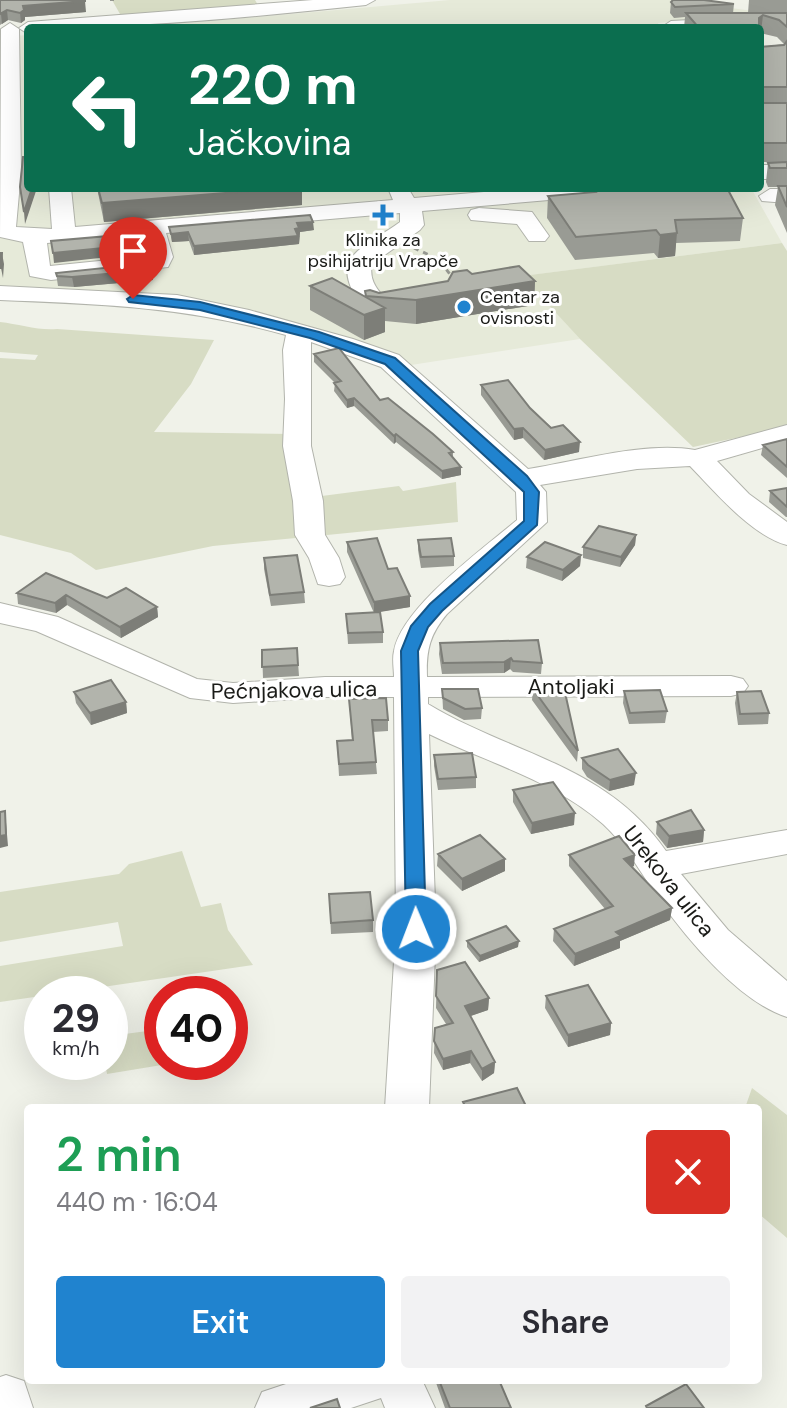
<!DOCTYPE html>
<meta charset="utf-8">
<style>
:root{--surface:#fff;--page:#f2f2f3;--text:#2b2b33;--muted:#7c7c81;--accent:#2083cf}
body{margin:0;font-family:"DM Sans",sans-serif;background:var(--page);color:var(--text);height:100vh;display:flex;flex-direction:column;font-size:30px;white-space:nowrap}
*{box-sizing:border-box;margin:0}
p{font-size:26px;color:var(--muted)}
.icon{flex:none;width:44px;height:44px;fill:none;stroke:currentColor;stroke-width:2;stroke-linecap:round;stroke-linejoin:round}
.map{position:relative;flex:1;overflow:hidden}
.drawer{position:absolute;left:24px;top:1104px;width:738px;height:280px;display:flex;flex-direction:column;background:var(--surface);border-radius:8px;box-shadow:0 8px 32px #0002}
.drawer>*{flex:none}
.banner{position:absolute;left:24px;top:24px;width:740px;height:168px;border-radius:8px;box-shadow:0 8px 32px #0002;background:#0b6e4f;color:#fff;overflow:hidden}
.speed{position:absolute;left:24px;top:976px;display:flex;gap:16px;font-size:40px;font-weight:700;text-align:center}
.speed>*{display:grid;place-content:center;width:104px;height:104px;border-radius:50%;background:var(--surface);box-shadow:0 8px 32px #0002;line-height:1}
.speed small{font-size:20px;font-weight:400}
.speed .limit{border:12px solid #d22;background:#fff;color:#111}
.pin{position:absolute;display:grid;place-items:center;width:68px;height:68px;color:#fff;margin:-82px -34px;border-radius:50% 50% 50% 0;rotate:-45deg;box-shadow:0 0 8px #0007}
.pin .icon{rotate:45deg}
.me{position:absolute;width:88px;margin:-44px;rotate:359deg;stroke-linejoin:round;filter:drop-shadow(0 0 6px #0008)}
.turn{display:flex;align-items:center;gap:28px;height:168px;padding:0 32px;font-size:36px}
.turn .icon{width:104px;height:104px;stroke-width:2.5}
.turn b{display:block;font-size:56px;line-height:68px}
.round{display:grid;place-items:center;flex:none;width:84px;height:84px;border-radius:8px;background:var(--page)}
.overview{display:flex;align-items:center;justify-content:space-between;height:136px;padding:0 32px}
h1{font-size:48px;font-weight:600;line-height:60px;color:#1e9e55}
.button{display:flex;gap:16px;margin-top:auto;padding:16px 32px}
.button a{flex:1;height:92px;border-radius:8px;background:var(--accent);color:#fff;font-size:32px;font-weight:600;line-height:92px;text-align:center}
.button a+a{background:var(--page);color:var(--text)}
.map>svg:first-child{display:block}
</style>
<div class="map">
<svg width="787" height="1408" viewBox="0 0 787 1408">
<rect width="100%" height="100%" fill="#f0f2e9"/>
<!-- built -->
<path fill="#e6ead9" d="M450,0H672L767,13L658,23L660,28H131Z
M28,35V188H751L782,243L523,276L580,339L411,365L397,355L182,296L11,289L0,286V37Z"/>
<!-- green -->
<path fill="#d7dcc4" d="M112,0H255L258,5L129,16L120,14Z
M782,243L787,251V427L693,447L580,339L522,276Z
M0,322C19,324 39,331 57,329L214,340L191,384L154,432L293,434L306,537L213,546L96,570L71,553L0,535V358L35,360L38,355L0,352Z
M456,482L458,522L317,536L314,497L399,486L403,491Z
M182,851L201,907L221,903L228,930L253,965L0,1002V966L123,946L118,922L0,942V892L119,874L129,864Z
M162,1029V1062H180L107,1074L105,1062H110V1036Z
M752,1088L787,1115V1238L758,1213V1108H745Z"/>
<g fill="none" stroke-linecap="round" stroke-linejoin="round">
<!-- minor casing -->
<g stroke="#b2b4ac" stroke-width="2">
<path id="minor" d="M313,0H375L366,5C254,17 141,28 28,28V34L19,28L28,22Z
M787,15V27H662L671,21Z
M10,23L19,29L21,171L16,227L52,229L49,188H71L75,227L393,200L388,188H408L414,198L529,188H618L607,195L422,211L424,225L420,230L372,264C369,278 375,288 385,298L402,296L411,298L414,303L411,308C400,311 384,317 373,313C357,307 341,276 350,260C359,245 386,233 400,222V213L166,233L173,257L168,267L51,280L30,276L23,242L0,237L1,29ZM143,235L149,256L50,266L47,243Z
M760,165H787V179H760Z
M770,189H787V203L762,201L759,196Z
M479,208L532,212L549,236L545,241H529L517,224L471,220L468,215L471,210Z
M0,286L177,295L249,310L353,339L399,355L528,469C578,461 646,441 695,450L787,425V441L717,461L749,494L787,522V545C752,536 714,491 690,466L637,469L540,485L546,492L547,522L447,614C430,634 426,650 427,677L731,676L743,679L748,686L743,693L731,696L428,697V704C513,755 605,764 666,851L787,830V854L681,874L728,930L787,981V1017C739,1002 686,938 658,898C641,873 626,845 603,824C553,780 488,763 429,734L436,929L429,1108H385L396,929L394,697H325L233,703L190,698L36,631L0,623V603L58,617L197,679L233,683L325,677H394C394,669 392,659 394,651C402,607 483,549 517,520L516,492L381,367L311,342V446L323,501L325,535L339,558L345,577L340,584L329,586L318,584L309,558L295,535L293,501L283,446L285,399L283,350L286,335C188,307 101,304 0,300Z
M6,1375L24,1381L33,1408H0V1377Z
M298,1380H422L435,1408H385L381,1398L351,1408H255L262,1392Z"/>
</g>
<!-- path-far1 -->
<path stroke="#959790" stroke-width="2" stroke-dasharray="4 4" stroke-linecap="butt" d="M110,0H114"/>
<!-- path -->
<path stroke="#959790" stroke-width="3" stroke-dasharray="5 5" stroke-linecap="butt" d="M414,248L438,259L453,278"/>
<!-- minor -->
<use href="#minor" fill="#fff" fill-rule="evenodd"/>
</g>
<!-- wall -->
<path fill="#999b94" d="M0,0L86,12L25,17V20L21,23L8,20L0,25Z
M747,0H787V162H761L760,160V45V47L784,44L777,37L760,33V28H684L685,17L674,18L670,13L671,2L734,4L733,13H748L749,0Z
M787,162V233L775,205L778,187H768L766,182L768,163Z
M97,188H302V205L104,222Z
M586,188H727L743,218L740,241L676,243L675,256L658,258L654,253L575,260L547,218L548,196L585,193Z
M169,227L314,230L300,232L299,244L194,255L189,241L172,242Z
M56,273L153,280L74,287L58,286Z
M472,274L535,281L534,305L416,324L385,321V332L364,340L310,310V286L365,297L379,293L448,281Z
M314,354L453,452V458L461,467V475L442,479L396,442L394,444L354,406L347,408L334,391L335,383L314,362Z
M481,385L530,408L579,452L544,460L523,438L514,440L481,395Z
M787,439V478L761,455L763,445Z
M787,488V517H786L769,502L770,491Z
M636,535L635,545L620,567L583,558V547Z
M418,540L454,556V566L421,568L418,550Z
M347,542L388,569L410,596V607L377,612L383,632V643L348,644L346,614L374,613L347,552Z
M581,555L580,566L562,581L526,568L527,557Z
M264,558L304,592L305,603L271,606L264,569Z
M46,573L107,598L157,607L158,617L121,638L67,605L56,613L18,604L17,593Z
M440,643L542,663L541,674L513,672L510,669L504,673L442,674L439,654Z
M297,648L299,676L263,678L262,650Z
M442,689L482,708L481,719L464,720L443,709Z
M533,689L578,751L577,762L532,700Z
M624,691L667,711L665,723L629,724L623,703Z
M74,692L126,702L127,713L91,725L76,703Z
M737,692L769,713L768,724L738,725L735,703Z
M349,699L388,720V731L373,732L377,774L339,776L337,741L352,740Z
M434,755L476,777V788L438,790L434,766Z
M582,758L634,785L609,791L587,777L582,769Z
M513,790L574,825L531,834L513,802Z
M657,822L704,830L703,842L667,848L656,834Z
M438,854L505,871L462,891L437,866Z
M569,855L634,866L632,867L672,908L670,920L620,941V948L574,966L553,941L554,929L605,909L569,866Z
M329,894L373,920V932L331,934Z
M467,941L518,947L479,962L467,947Z
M437,970L489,998L488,1010L470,1016L495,1062L494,1073L482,1081L470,1063L443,1070L434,1053L435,1028L446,1024L436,1008Z
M546,996L611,1023L610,1035L568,1047L545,1008Z
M435,1380H499L511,1408H445Z"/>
<!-- shaded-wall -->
<path fill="#7d7e78" d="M85,1L86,12L25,17V20L21,23L20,13L23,6Z
M7,10L8,20L2,24L1,14Z
M763,15L761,32L760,33V28H758L759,18Z
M32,188H37L25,224L24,212Z
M286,188H302V205L104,222L102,203Z
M313,222L314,230L300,232L299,244L194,255V246L295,229L297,223Z
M188,232L189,241L172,242L171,234Z
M677,233L675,256L658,258L660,235Z
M144,244L145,253L54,263L53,253Z
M2,253L4,264L3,278L1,268Z
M152,270L153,280L74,287L72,277Z
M535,281L534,305L416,324V300Z
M385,308V332L364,340V315Z
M354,398V406L347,408V400Z
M523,428V438L514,440V429Z
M396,434V442L394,444V436Z
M580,442L579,452L544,460L545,450Z
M461,467V475L442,479V471Z
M636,535L635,545L620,567L621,557Z
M581,555L580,566L562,581L563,570Z
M66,595L67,605L56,613L55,603Z
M410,596V607L374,613V602Z
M157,607L158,617L121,638L120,627Z
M511,658L510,669L504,673V662Z
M126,702L127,713L91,725L90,713Z
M636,773L634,785L609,791L610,780Z
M5,811L8,846L0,848V836Z
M575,813L574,825L531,834L532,823Z
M704,830L703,842L667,848L669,836Z
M635,855L634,866L622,870L624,859Z
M505,859V871L462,891V879Z
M672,908L670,920L620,941V948L574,966L575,954L616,932Z
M519,941L518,947L479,962L480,956Z
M489,998L488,1010L465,1018V1006Z
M611,1023L610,1035L568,1047V1035Z
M471,1051L470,1063L443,1070V1059Z
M495,1062L494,1073L482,1081V1069Z"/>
<!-- building -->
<path fill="#b2b4ac" stroke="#7d7e78" stroke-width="2" d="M0,0H85V1L23,6L24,10L20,13L7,10L0,14Z
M673,0H704L734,4L675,7L671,2Z
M686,13H787V27L779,20L763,15L759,18V28H699Z
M450,25L452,28L423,27Z
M787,41V87H760V103H787V143H763L760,136V45V47L784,45Z
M23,157H28V188H32L24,212L20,187Z
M787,162V168H770L768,163Z
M778,186H787V207Z
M98,188H286L102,203Z
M594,188H727L743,218L675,220L677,233L660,235L656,230L576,237L548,196L596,192Z
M310,215L313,222L297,223L299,228L295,229L298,236L194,246L188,232L171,234L169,227Z
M140,229L144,244L53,253L51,241L108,236L107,232Z
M0,253H2L1,268H0Z
M151,263L152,270L72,277L57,276L56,273Z
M519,266L535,281L416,300L366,296L365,291L370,290L379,293L448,281L453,272L467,270L472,274Z
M332,278L385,308L364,315L310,286Z
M339,348L380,400L388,398L433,434L453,452L449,453L461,467L442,471L396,434L394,436L354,398L347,400L334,383L341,381L314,354Z
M508,380L530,408L551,428L563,425L580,442L545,450L523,428L514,429L481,385Z
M787,439V467L763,445Z
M787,488V507L770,491Z
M599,526L636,535L621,557L583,547Z
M377,538L388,569L397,568L410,596L374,602L347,542Z
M451,538L454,556L421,557L418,540Z
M545,542L581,555L563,570L527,557Z
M297,555L304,592L270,595L264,558Z
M46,573L107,598L126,588L157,607L120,627L66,595L55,603L17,593Z
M380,612L383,632L348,633L346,614Z
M538,640L542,663L513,661L511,658L504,662L443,663L440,643Z
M297,648L298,665L262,667V650Z
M111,680L126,702L90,713L74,692Z
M564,688L578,751L533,689Z
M442,689H478L482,708L465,709L443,698Z
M660,690L667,711L630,713L624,691Z
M761,691L769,713L740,714L737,692Z
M386,698L388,720H372L376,762L339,764L337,741L353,740L349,699Z
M618,749L636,773L610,780L588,765L582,758Z
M472,753L476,777L438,779L434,755Z
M553,782L575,813L532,823L513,790Z
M691,810L704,830L669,836L657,822Z
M5,811L6,835L0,836V812Z
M480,835L505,859L462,879L438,854Z
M619,836L635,855L624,859L672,908L616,932L621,936L575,954L554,929L613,906L569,855Z
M370,892L373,920L331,923L329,894Z
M506,926L519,941L480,956L467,941Z
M465,962L489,998L465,1006L495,1062L482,1069L471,1051L443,1059L434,1041L435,1028L453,1023L436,996L437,970Z
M588,985L611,1023L568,1035L546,996Z
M517,1088L527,1108H466L463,1102Z
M439,1380H499L511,1408H450Z
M686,1384L704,1408H647L646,1406Z
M337,1399L340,1408H310Z"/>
<!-- route -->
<path fill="#2083cf" stroke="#155587" stroke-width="2" d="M133,295L200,302L319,332L395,358L527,476L539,492L537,525L442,611L428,627L418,651L426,929L423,935H409L406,929L401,651L411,626L430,604L524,521V492L385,364L310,338L200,310L129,302L127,299Z"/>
<!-- markers -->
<g fill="#2083cf" stroke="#fff" stroke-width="3">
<path d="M379 203h8v8h8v8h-8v8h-8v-8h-8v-8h8z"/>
<circle cx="464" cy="307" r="8"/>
</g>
<g text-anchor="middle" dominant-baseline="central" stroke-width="6" stroke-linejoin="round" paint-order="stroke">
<!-- far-poi labels -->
<g font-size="18" fill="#1a1b18" stroke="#fff">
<text x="383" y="240">Klinika za<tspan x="383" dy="21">psihijatriju Vrapče</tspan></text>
<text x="480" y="297" text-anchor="start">Centar za<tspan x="480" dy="21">ovisnosti</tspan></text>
</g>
<!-- street labels -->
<g font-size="22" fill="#1a1b18" stroke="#fff">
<text x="571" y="686">Antoljaki</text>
<text transform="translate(294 690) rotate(-1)">Pećnjakova ulica</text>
<text transform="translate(669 881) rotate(52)">Urekova ulica</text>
</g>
</g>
</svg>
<div class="speed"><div>29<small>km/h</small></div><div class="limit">40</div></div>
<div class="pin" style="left:133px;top:299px;background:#d93025"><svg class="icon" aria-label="arrive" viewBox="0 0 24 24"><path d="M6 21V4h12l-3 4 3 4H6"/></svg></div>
<svg class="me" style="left:416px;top:929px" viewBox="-20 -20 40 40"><circle r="17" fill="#2083cf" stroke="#fff" stroke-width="3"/><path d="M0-11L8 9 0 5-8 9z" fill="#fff"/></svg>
<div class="banner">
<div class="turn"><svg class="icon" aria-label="left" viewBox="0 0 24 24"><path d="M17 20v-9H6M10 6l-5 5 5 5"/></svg><div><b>220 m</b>Jačkovina</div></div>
</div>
<section class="drawer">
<div class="overview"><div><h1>2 min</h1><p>440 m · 16:04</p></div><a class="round" style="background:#d93025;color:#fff"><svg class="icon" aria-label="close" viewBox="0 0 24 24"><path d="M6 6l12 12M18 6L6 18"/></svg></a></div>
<div class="button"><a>Exit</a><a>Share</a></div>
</section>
</div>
